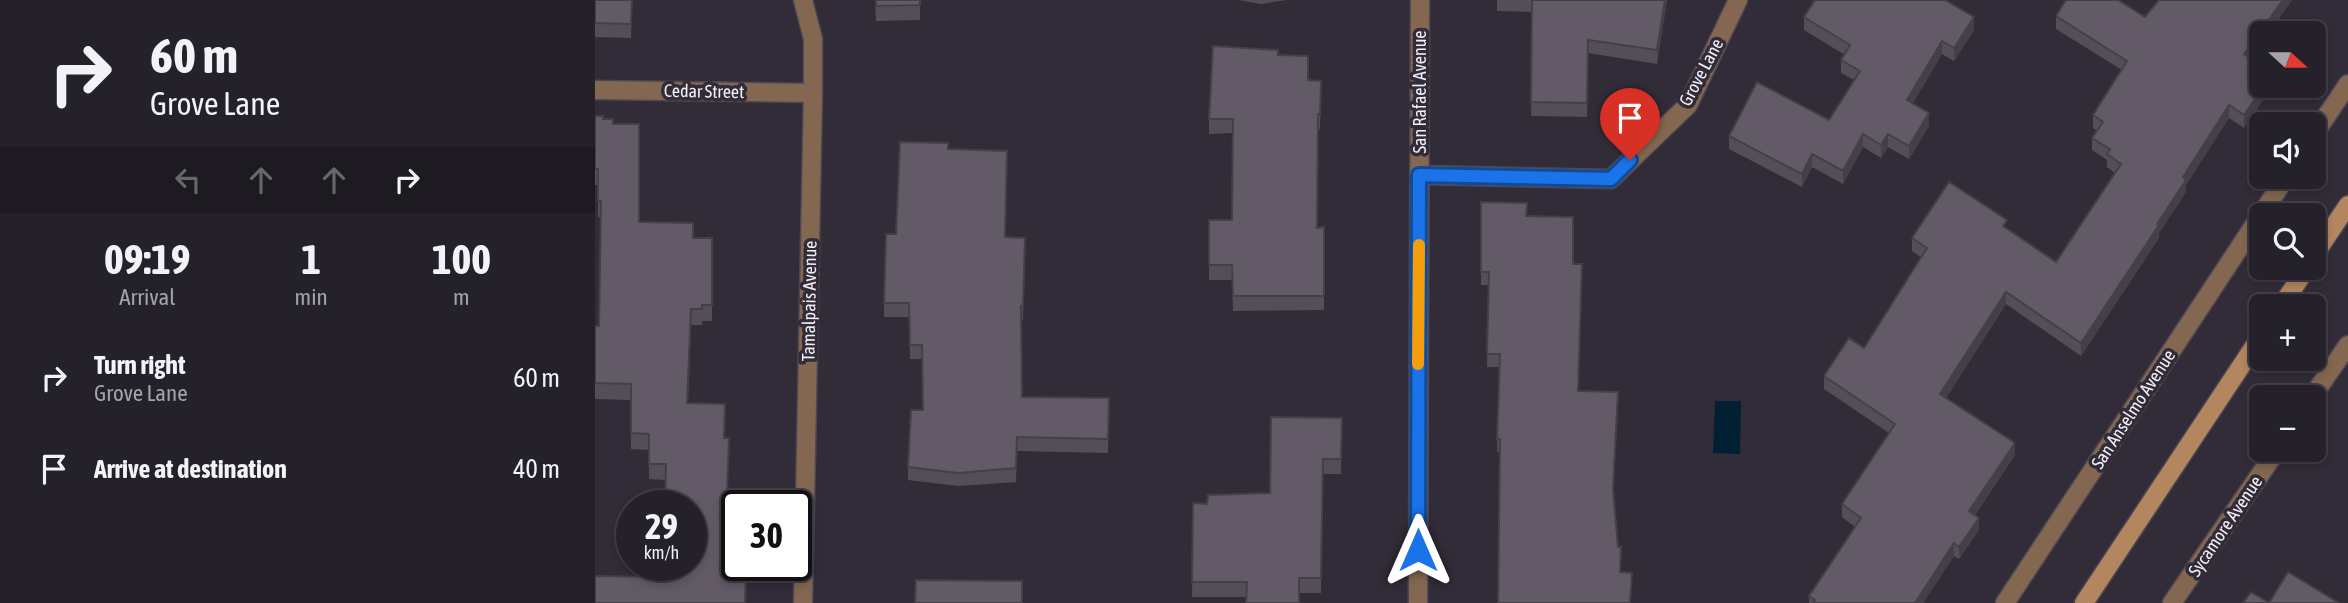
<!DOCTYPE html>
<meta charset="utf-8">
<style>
:root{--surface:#25212a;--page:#312e36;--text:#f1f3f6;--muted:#a3a3a8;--line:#423e47}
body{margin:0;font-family:"Asap Condensed",sans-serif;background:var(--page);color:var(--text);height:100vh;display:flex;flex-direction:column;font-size:26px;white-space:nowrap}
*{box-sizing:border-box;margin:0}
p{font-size:23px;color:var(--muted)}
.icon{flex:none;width:38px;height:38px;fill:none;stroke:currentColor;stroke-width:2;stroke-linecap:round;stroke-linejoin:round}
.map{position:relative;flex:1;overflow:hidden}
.panel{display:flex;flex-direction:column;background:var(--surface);width:595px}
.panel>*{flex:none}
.hud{background:#25212a;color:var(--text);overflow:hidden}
.needle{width:46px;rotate:111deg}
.tools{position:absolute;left:1654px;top:21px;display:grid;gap:14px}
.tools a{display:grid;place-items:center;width:77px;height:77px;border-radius:10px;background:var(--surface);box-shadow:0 4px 10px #0003,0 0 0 2px var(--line);font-size:35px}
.speed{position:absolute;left:21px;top:490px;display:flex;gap:14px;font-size:35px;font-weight:700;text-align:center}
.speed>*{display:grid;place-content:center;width:91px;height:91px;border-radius:50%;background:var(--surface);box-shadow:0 4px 10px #0003,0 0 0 2px var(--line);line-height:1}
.speed small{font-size:18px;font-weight:400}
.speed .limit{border:4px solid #111;border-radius:10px;background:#fff;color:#111}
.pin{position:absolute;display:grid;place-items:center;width:60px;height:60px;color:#fff;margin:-72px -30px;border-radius:50% 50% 50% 0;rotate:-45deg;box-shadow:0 0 7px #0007}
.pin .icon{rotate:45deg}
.me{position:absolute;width:77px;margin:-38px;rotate:0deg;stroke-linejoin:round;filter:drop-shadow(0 0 5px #0008)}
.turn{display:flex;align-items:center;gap:24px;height:147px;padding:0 35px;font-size:32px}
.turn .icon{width:91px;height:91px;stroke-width:2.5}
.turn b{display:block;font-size:49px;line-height:60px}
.lanes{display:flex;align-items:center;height:66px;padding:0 35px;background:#0003;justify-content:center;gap:35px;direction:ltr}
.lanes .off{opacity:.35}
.eta{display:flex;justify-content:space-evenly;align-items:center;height:119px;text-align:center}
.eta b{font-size:42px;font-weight:700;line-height:49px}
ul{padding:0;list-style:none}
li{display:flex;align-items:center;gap:21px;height:91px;padding:0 35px}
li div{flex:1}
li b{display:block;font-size:26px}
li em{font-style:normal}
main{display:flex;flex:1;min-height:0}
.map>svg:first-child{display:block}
</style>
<main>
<section class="panel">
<div class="hud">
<div class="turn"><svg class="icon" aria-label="right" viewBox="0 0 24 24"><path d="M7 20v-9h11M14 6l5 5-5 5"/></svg><div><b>60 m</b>Grove Lane</div></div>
<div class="lanes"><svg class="icon off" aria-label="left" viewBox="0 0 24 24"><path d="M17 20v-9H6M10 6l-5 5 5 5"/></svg><svg class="icon off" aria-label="ahead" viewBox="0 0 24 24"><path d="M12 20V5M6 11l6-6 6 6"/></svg><svg class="icon off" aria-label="ahead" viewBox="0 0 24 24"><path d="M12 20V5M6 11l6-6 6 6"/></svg><svg class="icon" aria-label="right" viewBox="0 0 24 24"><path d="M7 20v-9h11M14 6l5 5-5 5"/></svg></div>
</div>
<div class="eta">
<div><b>09:19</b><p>Arrival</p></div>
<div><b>1</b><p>min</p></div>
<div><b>100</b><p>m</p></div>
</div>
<ul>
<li><svg class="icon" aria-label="right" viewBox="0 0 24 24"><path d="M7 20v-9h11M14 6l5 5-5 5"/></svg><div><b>Turn right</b><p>Grove Lane</p></div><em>60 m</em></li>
<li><svg class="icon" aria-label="arrive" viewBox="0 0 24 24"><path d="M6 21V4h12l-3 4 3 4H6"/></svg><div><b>Arrive at destination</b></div><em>40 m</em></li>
</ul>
</section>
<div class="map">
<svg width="1753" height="603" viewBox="0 0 1753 603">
<rect width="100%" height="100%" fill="#312c38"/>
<!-- water -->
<path fill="#012033" d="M1120,401H1146L1145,454L1118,453Z"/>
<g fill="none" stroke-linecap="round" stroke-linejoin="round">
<!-- street casing -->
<g stroke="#4c4753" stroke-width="21">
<path id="street" d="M0,90L218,93
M1718,136L1753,84
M824,175L1016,179L1093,105L1143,0
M1666,215L1691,177
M1717,397L1753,345
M208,603L218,93V39L208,0
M823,603L825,0
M1410,603L1666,215
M1577,603L1682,450"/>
</g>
<!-- secondary casing -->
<g stroke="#4c4753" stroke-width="21">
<path id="secondary" d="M1718,257L1753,205
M1686,306L1712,268
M1489,603L1666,336"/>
</g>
<!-- street -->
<use href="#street" stroke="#836750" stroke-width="18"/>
<!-- secondary -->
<use href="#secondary" stroke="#b38660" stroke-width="18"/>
</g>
<!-- wall -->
<path fill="#544e59" d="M0,0H37L36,38L0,37Z
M280,0H325V20L281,21Z
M643,0H692L666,4Z
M902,0H1072L1062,64L993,53L992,117L936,116L937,12L902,11Z
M1564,0H1697L1655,58L1666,66V86H1672V94L1649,128L1634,118L1591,185V192L1564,233V238L1486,356L1411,304L1351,398L1420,455L1380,515L1384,530L1364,559L1359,556L1328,603H1214V596L1260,527L1247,517V504L1294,433L1229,389V376L1269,348L1326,257L1317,251V238L1412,228L1461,262L1520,173L1512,167V160L1497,150V138L1502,131L1498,128V115L1527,70L1461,29V16L1550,17Z
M1209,17L1379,30L1359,61L1347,54L1318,103L1334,126L1314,159L1293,147L1286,158L1268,147L1248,184L1217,167L1207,187L1134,149V136L1234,120L1259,80L1246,73V60L1250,55L1209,30Z
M683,55L713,80L726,81L725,129H723V228L729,227V310L638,311L637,280H614V220H637L638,133L614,134V119Z
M0,116L18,124L44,222L98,238H117V321H107V325H96L93,403L69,577L71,480L54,479V450L36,449V400L0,399V326H4L6,217H3V185H0Z
M353,149L410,237L430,251L428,320H426L427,397L514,398L513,453L422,451L421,482L363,486L313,480V467L328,410L327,359H315L314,317H289V303L301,234Z
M886,202L932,216L983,391L1023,405L1018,494L1023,547L1026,572L1037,586L905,452H902L905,367H892L894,285H886Z
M747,418L746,474H728L726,593H704L651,597H597L598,503L612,504L675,493Z"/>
<!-- shaded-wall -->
<path fill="#454048" d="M1070,0H1072L1062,64V50Z
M1688,0H1697L1673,33H1666V43L1649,67V54Z
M1379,17V30L1359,61V48Z
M1347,41V54L1312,113V100Z
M1666,66V78L1660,74Z
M1669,86H1672V94L1649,128V115Z
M1634,105V118L1591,185V192L1564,233V238L1486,356V343L1562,224L1588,177Z
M1334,113V126L1314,159V146Z
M1268,134V147L1248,184V171Z
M1293,134V147L1286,158V145Z
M1217,154V167L1207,187V174Z
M1411,292V304L1345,407V394Z
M1420,443V455L1374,524V511Z
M1384,518V530L1364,559V547Z
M1359,543V556L1328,603H1320Z"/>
<!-- building -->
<path fill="#625b67" stroke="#454048" stroke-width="2" d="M0,0H37L36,24L0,23Z
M281,0H325V5L281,6Z
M937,0H1070L1062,50L993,40L992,103L936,102Z
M1220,0H1350L1379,17L1359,48L1347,41L1312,100L1334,113L1314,146L1293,134L1286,145L1268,134L1248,171L1217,154L1207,174L1134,136L1162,82L1234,120L1265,71L1246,60L1255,45L1209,17Z
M1471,0H1523L1550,17L1564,0H1688L1649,54L1666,66L1660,74L1666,78V86H1669L1649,115L1634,105L1588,177L1591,180L1562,224L1564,225L1486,343L1411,292L1345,394L1420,443L1374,511L1384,518L1364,547L1359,543L1320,603H1218L1220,600L1214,596L1266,518L1247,504L1300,424L1229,376L1254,338L1269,348L1332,248L1317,238L1354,182L1412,220L1408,226L1461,262L1526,164L1512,154L1515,149L1497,138L1508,122L1498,115L1532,61L1461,16Z
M618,46L683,50V55L713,56V80L726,81L725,114H723L722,228L729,227V296H638L637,265H614V220H637L638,119H614Z
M0,116H8V119H18V124H44V222L98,223V238H117V305H107V309H96L92,403L130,404L129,438H134L132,492L153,493L152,506H142V565H151L150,603H0V576L69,577V565H96V506H70L71,464H54V434L36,433V384L0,383V326H4L6,201H3V169H0Z
M305,142L353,143V149L412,151L410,237L430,238L428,306H426L427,397L514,398L513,439L422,437L421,468L363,473L313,467L316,410H328L327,345H315L314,303H289L291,234H301Z
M886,202L932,203L931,216L978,217V264H987L983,391L1023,392L1018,489L1023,547H1026L1025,572L1037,573L1035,603H903L905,439H902L905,354H892L894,272H886Z
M676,417L747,418L746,459H728L726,578H704V603H651L652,582H597L598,503L612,504L613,495L675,493Z
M1693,572L1744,603H1648L1656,592L1674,603Z
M321,580L427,581V603H320Z"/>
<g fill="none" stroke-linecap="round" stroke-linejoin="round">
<!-- route casing -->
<g stroke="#114b97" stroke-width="18">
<path id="route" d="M823,550L824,175L1016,179L1035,160"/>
</g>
<!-- route -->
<use href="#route" stroke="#1a73e8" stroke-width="12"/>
<!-- slow -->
<path stroke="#f59e0b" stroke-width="12" d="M823,364L824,245"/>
</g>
<g text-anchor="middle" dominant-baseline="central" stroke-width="7" stroke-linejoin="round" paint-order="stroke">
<!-- street labels -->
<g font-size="18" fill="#f2eff7" stroke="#312c38">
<text transform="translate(1106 72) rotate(-62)">Grove Lane</text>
<text transform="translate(109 91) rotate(1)">Cedar Street</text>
<text transform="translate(824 92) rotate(-90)">San Rafael Avenue</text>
<text transform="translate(214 301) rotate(-89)">Tamalpais Avenue</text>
<text transform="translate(1538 409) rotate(-57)">San Anselmo Avenue</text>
<text transform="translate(1630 526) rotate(-56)">Sycamore Avenue</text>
</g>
</g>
</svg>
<div class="tools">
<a><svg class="needle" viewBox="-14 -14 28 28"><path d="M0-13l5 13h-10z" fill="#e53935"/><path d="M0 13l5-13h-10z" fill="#a3a3a8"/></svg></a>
<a><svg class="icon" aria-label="sound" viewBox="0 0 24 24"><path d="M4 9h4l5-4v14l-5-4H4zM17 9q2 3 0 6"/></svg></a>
<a><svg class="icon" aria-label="search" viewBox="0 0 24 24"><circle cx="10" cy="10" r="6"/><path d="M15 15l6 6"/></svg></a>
<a>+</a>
<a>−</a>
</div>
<div class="speed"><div>29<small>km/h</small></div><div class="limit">30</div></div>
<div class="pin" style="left:1035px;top:160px;background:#d93025"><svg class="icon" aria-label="arrive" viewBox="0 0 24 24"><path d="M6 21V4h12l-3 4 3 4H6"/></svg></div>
<svg class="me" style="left:823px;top:550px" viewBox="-20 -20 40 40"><path d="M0-17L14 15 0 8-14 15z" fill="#1a73e8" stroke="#fff" stroke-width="4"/></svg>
</div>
</main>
